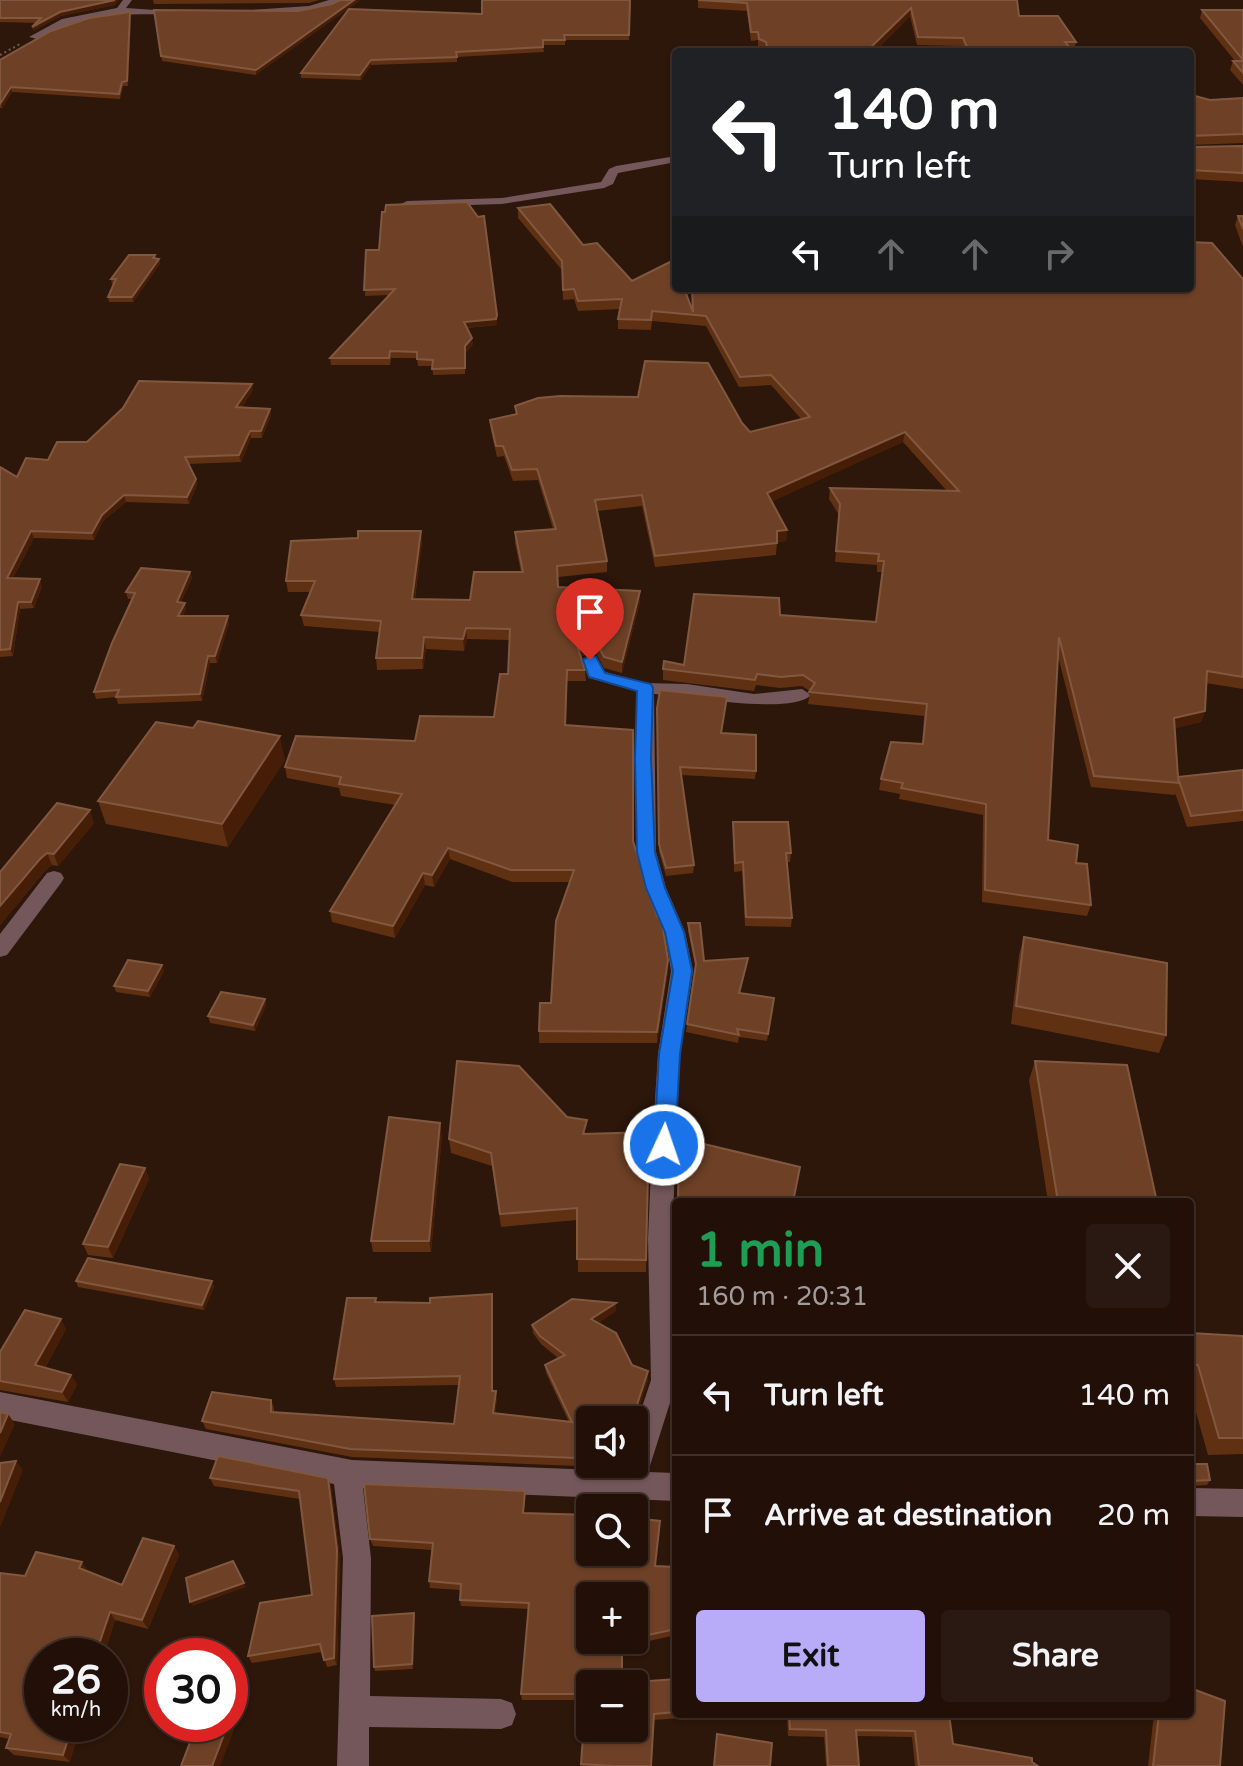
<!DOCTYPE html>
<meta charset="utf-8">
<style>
:root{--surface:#221008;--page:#2a1912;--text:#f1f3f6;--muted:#a29d9c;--line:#3f3029;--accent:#b8abf7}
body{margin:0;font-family:"Varela Round",sans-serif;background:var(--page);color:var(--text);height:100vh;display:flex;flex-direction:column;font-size:30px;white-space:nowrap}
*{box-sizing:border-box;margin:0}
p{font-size:26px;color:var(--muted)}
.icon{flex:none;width:44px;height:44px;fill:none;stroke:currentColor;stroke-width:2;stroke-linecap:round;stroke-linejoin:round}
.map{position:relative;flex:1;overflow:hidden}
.details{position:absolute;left:672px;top:1198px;width:522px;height:520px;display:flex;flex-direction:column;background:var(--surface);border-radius:8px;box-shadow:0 2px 6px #0004,0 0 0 2px var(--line)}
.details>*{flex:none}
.guide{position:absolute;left:672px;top:48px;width:522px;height:244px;border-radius:8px;box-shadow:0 2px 6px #0004,0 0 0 2px var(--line);background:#202124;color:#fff;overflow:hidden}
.buttons{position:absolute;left:576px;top:1406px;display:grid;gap:16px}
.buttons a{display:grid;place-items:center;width:72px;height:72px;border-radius:8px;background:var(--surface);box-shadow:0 2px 6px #0004,0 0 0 2px var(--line);font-size:40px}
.speed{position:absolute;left:24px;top:1638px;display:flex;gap:16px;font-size:40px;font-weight:700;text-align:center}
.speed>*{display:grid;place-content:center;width:104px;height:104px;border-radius:50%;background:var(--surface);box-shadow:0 2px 6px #0004,0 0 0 2px var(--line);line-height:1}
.speed small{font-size:20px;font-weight:400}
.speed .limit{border:12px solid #d22;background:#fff;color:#111}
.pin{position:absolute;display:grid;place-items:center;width:68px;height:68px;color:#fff;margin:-82px -34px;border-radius:50% 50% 50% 0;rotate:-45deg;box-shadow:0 0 8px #0007}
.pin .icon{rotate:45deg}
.me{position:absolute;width:88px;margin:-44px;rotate:3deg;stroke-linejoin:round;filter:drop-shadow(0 0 6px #0008)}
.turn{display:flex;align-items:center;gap:28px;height:168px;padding:0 24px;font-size:36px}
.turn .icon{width:104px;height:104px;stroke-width:2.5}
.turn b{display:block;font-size:56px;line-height:68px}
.lanes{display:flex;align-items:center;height:76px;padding:0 24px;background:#0003;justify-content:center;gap:40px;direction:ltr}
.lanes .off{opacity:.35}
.round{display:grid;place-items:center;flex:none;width:84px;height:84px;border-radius:8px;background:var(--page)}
.headline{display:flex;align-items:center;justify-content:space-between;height:136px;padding:0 24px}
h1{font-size:48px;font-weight:700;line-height:60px;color:#1e9e55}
.primary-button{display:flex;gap:16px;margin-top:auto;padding:16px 24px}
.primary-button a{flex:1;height:92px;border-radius:8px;background:var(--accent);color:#111;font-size:32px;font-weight:700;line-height:92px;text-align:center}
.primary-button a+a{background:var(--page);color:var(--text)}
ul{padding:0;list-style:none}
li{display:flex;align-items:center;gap:24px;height:120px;padding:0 24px;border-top:2px solid var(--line)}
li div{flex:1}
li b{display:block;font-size:30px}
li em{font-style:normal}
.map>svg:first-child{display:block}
</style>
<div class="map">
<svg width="1243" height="1766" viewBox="0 0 1243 1766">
<rect width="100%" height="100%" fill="#2d160a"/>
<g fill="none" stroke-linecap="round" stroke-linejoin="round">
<!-- path -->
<path stroke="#705b50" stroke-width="2" stroke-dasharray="2 3" stroke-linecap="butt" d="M0,55L20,44"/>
<!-- minor -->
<path fill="#74575a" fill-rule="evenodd" d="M123,0H132L126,8L184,12L180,15C125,13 87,13 37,39L29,37L62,19L117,8Z
M329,0H342L310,12L240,14L236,11L309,6Z
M676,156V162L618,173L613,184L604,188L502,204L407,207L401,204L407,201L502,198L601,182L609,169L616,166Z
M590,655L596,656L602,671L645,683L687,684L754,694L802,689L811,695C790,716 685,695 654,694L656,852L666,888L685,932L693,971L680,1054L676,1145L672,1239L676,1384L648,1472L676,1473V1501L363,1488L371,1558L370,1696L501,1699L512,1703L516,1714L512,1725L501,1729L369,1727V1766H337L343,1558L334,1484L0,1418V1392L352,1460L621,1471L623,1464H634V1431L651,1380L648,1239L652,1145L658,1054L671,971L665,932L646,888L636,852V691L589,678L581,660Z
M54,871L61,873L64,878L61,883L7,955L0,957V934L47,873Z
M1190,1488L1243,1489V1517L1190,1516Z"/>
</g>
<!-- wall -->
<path fill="#603013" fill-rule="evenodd" d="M0,0L115,5L61,16L33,31L37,23L0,22Z
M153,0H319L309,3L154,4Z
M631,0L629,40H565V45H543L544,52L457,57V62L371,65L361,80L301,78V73L482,14Z
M698,0H1017L1019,16L1076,42L1074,51H1069V52H964L961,46L917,45L910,16L874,52H766V50L758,47V40L751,41L747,11L698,8Z
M332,4L256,75L162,61L154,10L298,11Z
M1202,10H1243V85L1230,70L1233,61H1235L1200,18Z
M130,12L131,16L128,86H123L120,99L12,92L2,108H0V60Z
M1190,97L1210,100L1243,98V143L1190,145L1192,147L1243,146V182L1190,179Z
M518,208L583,245L632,281L692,310V288H1190L1243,279V689L1206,683L1205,711L1201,722L1175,728L1178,777L1243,770V821L1187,827L1175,793V795L1091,787L1058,656L1048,840L1076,863L1091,905L1087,916L982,902L983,815L899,799L900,794L879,790L881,779L922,744L924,716L808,704L810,691L802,686L780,688L756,685L754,691L663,680V669L684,665L780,615L876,622L882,572H877V565L835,562L839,515L829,499L830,488L947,491L903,442L772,501L787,530L786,541L777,542L776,555L655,567L642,506L597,511L607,561V572L558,577V587L640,591V602L622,673L604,668L596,653L589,652L581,657L585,670L586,681H567L566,725L633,841L668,960V971L657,1043H539V1031L551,1003L570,882H512L450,859L434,887L425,885L395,938L332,922L330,911L395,805L341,796L339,788L287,778L285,767L415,741L494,717L508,674L510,640L467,639L464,651L426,649L423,669L377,670L376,658L380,632L304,626L301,615L311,592H288L286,581L422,542L415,599L470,600L521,572L515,543V532L553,529L538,480L513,481L504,456L497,457L491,431L490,420L516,415L515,406L742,423L750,432L802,420L771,385L739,387L706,326L652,321L651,330L618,329V319L620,309L578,311L574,299L563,300L562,270L518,218Z
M1238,216H1243V247L1235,225Z
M366,250L497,321V325L467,328L473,344L466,353L465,374L433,375L432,366H418L417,358H391L390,365H331L330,358L389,295L365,296Z
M155,255L156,259H159L160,264L133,302H109L108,297L114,284H112L111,279Z
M253,390L242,407L270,409L271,415L262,438H251L241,462L188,464L196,479L197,485L189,504L126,502L103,521L94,540L34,538L13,578L42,586L34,608L20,609L13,656L0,657V467L17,477L87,442Z
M190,572L192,578L181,602L186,609L183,616L229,623L217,663H210L202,701L118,704L116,697L96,699L94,692L132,599H128L126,592Z
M727,697L722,733L756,771L755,779L681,775L694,865L693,873L666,876L659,852L657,716Z
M285,760L228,847L106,824L98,801Z
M733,822L791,853L790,862H787L792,918L791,927L745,926L742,871L734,872Z
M94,823L58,866L52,865L45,871L0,925V872Z
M688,923L704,961L747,966L740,993L774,998L767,1041L739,1037L738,1043L686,1032L696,969L688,931Z
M1024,937L1166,1035L1159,1053L1011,1024L1019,955Z
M164,971L150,997L116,992L114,986Z
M265,999L266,1005L255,1031L210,1023L208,1016Z
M1035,1061L1157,1202H1048L1029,1080Z
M567,1117L587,1134L649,1132L646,1272H578L577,1220L501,1227L492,1166L451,1153L449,1139Z
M442,1135L431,1252H373L371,1241Z
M145,1168L149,1179L113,1258L88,1255L83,1244Z
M76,1281H212L214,1287L204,1310L78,1287Z
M376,1298L377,1302L493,1303V1391L497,1399L495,1414L569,1422L546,1373L545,1365L558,1358L541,1344L533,1333L532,1325L616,1311L598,1323L632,1365L648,1380L634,1422V1420H590L577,1466L352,1457L206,1429L202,1421L271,1400L274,1408V1412L454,1424L459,1385L336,1387L334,1379Z
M66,1329L45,1368L77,1384L68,1402L0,1390V1352Z
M1190,1333L1243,1336V1454L1208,1455L1190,1391Z
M1190,1464L1210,1480L1207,1485L1191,1486Z
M210,1478H328L331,1487L340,1558L337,1665L327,1667L322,1652L252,1663L248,1656L312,1595L300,1499L214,1486Z
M525,1491L524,1513L655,1566L676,1567V1635L622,1647V1683L676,1679V1714H711L710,1716L653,1720L651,1766H581L586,1700H522L521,1694L529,1609L461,1606L460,1600L461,1590L430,1588L429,1581L432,1550L373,1546L370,1539ZM634,1596V1640H590Z
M174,1546L179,1555L148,1629L115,1620L104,1656H42L70,1762L14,1755L6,1748L9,1739L0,1737V1573L25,1576L88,1571L122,1585Z
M415,1618L413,1669L375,1671L374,1667Z
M787,1714H949L953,1744L1032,1762L1038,1766H915L912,1737L857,1736L859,1766H826L824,1737L788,1736Z
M1154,1714H1190L1220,1766H1148Z"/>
<!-- shaded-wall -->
<path fill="#461e07" d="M115,0H119L115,5L61,16L33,31L32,27L60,12Z
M354,0H361L256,75V70Z
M911,8L910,16L874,52H866Z
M130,12L131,16L128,86L127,81Z
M371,60V65L361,80L360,75Z
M11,87L12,92L2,108L1,104Z
M159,259L160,264L133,302L132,297Z
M497,315V325L464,328V322Z
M472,338L473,344L466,353L465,374V346Z
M252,384L253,390L238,413L236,407Z
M270,409L271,415L262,438L261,431Z
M250,431L251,438L241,462L239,455Z
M905,432L903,442L767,504V493Z
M196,479L197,485L189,504L187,497Z
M124,495L126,502L103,521L94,540L92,533L102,515Z
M787,530L786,541L776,542L777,531Z
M31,531L34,538L10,584L7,578Z
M421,531L422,542L413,610L412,599Z
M190,572L192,578L178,609L177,602Z
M40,579L42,586L34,608L31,602Z
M640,591V602L622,673V662Z
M18,602L20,609L13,656L10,649Z
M185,603L186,609L180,622L178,616Z
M228,616L229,623L217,663L215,656Z
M466,628L467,639L464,651L463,639Z
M424,637L426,649L423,669L422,658Z
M588,641L589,652L578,659V648Z
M208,656L210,663L202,701L200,694Z
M1205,711L1201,722L1170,730L1174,718Z
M280,736L285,760L228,847L222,824Z
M90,810L94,823L58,866L54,854Z
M448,848L450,859L434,887L432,875Z
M47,853L52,865L45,871L0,925V906L40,859Z
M423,873L425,885L395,938L393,926Z
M668,960V971L657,1043V1032Z
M162,965L164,971L150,997L148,991Z
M265,999L266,1005L255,1031L253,1025Z
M440,1123L442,1135L431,1252L429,1241Z
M145,1168L149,1179L113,1258L108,1247Z
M212,1281L214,1287L204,1310L202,1305Z
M492,1294L493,1303V1399L492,1391Z
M616,1303V1311L591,1328V1319Z
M61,1319L66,1329L41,1375L35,1365Z
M648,1371V1380L634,1422V1420H632Z
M71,1375L77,1384L68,1402L62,1392Z
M496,1391L497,1399L494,1422L493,1413Z
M8,1414L15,1424L0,1457V1433Z
M590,1443V1451L577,1466V1458Z
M16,1461L23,1470L0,1528V1502Z
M328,1478L331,1487L340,1558L337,1665L334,1658Z
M174,1546L179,1555L148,1629L142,1620Z
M82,1562L88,1571L85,1577L79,1568Z
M244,1583L246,1587L193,1606L190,1602Z
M110,1612L115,1620L104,1656H95Z
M414,1613L415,1618L413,1669L412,1664Z
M73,1724H82L70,1762L63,1755Z
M228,1724H230L234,1730L220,1766H212Z"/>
<!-- building -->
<path fill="#6e4126" stroke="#805840" stroke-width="2" fill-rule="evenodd" d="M0,0H115L60,12L32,27L41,18H0Z
M340,0H354L256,70L161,56L154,10L298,11L332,4Z
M482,0H630L629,35H564L565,40H543V47L456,52L457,57L371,60L360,75L301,73L349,9L482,14Z
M698,0H1017L1019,16H1058L1076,42H1065L1070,48H1065L1068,52H969L963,38L918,37L911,8L866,52H821L823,49L767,47L766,42L759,39L758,32H751L747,3Z
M1202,10H1243V60Z
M130,12L127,81L122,82L119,94L11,87L0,104V60L51,31L89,18Z
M1233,61H1243V73Z
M1195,96L1210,100L1243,98V134L1190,136V138V97Z
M1190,144L1192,147L1243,146V173L1190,170Z
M467,202L478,217L484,216L497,315L496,319L464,322L472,338L465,346V368L432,369L433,360L417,359V352L390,351L389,358H330L395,289L364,290L366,250H379L382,212H385L386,205Z
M550,204L583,245L597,243L632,281L674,260L676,266V288H684L693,312L692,288H1190V242L1212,243L1243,279V677L1207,671L1205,711L1174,718L1178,777L1243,770V810L1191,816L1178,778L1179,783L1094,776L1059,637L1048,840L1078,845L1076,863L1087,864L1091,905L985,890L986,804L901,788L903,783L881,779L891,742L923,744L927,704L809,692L815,683L803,675L781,677L757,674L755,680L663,669L664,661L684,665L694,594L779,598L780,615L876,622L884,561H878L879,554L836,551L840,504L830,488L959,491L905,432L767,493L787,530L777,531V543L655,556L642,495L595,500L607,561L557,566L558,587L640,591L622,662L604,657L596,642L588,641L578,648L585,670H567L565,725L633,730V841L657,916L662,921L668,960L657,1032L539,1031L540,1003H551L556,921L574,870H511L448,848L432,875L423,873L393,926L330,911L402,794L339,784L341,777L285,767L296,736L415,741L420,716L494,717L500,674H508L510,629L466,628L463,639L424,637L422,658H376L381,621L301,615L315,581H286L291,541L358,538V531H421L412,599L470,600L474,572H523L515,532L556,529L537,469L512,470L503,446H496L490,420L517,414L515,406L538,398L560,396L638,397L645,361L708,363L742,423L750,432L810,417L771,375L740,377L706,316L652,311L651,320L618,319L622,299L578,301L574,289L563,290L562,261L518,208Z
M1238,216H1243V229Z
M129,255H155L153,258L159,259L132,297H108L116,279H111Z
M139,381L252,384L236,407L270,409L261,431H250L239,455L185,457L196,479L187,497L124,495L102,515L92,533L31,531L7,578L40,579L31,602H18L10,649L0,650V467L17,477L26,458L48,460L57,442H87L123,408Z
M141,568L190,572L177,602L185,603L178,616H228L215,656H208L200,694L116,697L119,690L94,692L112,643L135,593L126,592Z
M660,690L727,697L721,733L756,735V771L680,767L694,865L666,868L659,844L657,708Z
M198,721L280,736L222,824L98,801L156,722L193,728Z
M57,803L90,810L54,854L47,853L40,859L0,906V872Z
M733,822H788L791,853H786L792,918L746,917L743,862L735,863Z
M688,923H700L704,961L748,958L739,993L774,998L768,1034L737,1029L739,1035L687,1024L696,964Z
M1024,937L1167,963L1166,1035L1016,1006Z
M128,960L162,965L148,991L114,986Z
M221,992L265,999L253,1025L208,1016Z
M457,1061L519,1066L567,1117L587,1120L583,1134L649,1132L646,1260L577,1259V1208L500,1214L491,1153L449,1139Z
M1035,1061L1127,1065L1157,1202H1058Z
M389,1117L440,1123L429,1241H371Z
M679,1138L800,1167L793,1202H678Z
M120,1164L145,1168L108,1247L83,1244Z
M88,1258L212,1281L202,1305L76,1281Z
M492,1294V1391H496L493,1413L572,1422L545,1365L565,1355L540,1336L532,1325L572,1299L616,1303L591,1319L616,1333L632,1365L648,1371L632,1420H590V1443L577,1458L350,1449L202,1421L212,1392L271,1400V1412L454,1424L460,1376L334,1379L347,1298H376L375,1302L430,1303V1298Z
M25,1310L61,1319L35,1365L71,1375L62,1392L0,1381V1352Z
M1190,1333L1243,1336V1438H1219L1198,1365H1190Z
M0,1412L8,1414L0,1433Z
M218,1456L328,1478L337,1550L334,1658L324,1660L320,1644L248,1656L260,1603L312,1595L299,1491L210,1478Z
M16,1461L0,1502V1463Z
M1190,1464H1207L1210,1480L1191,1481L1190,1494Z
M364,1484L525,1491L523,1513L590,1515V1552H634V1518L660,1521L655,1566L676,1567V1629L634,1638V1596H590V1640H623H622V1683L676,1679V1712L654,1714L651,1766H613L581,1764L586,1694H521L529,1603L460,1600L461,1584L429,1581L433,1543L370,1539ZM590,1684H634V1728H590Z
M143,1538L174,1546L142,1620L110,1612L95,1656H42V1724H73L63,1755L6,1748L11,1734L0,1732V1573L25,1576L36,1552L82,1562L79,1568L122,1585Z
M233,1561L244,1583L190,1602L186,1578Z
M414,1613L412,1664L374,1667L372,1616Z
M1190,1688L1225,1701L1220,1766H1153L1159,1714H1190Z
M789,1714H949L953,1744L1032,1758V1762L1038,1766H919L915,1731L856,1730L859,1766H828L826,1730L790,1729Z
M197,1724H228L212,1766H181Z
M717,1734L772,1743L770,1766H714Z"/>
<!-- route -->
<path fill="#1a73e8" stroke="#114b97" stroke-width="2" d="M590,655L596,657L605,673L651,684L653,688L651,758L655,852L665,888L684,932L692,971L680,1054L675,1145L672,1151L664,1154L657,1151L654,1145L659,1054L673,971L665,932L646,888L637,852L635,758L637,691L589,677L583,660Z"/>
</svg>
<div class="buttons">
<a><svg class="icon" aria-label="sound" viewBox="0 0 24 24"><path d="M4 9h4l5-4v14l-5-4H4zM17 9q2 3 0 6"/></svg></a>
<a><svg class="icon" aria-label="search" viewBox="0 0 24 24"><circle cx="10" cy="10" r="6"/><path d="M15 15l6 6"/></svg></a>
<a>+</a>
<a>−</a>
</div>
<div class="speed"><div>26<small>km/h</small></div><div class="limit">30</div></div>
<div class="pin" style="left:590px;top:660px;background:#d93025"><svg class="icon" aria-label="arrive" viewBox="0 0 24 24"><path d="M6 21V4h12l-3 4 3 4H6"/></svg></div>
<svg class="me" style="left:664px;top:1145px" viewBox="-20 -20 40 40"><circle r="17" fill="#1a73e8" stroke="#fff" stroke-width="3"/><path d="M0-11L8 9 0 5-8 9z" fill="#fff"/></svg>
<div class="guide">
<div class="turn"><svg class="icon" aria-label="left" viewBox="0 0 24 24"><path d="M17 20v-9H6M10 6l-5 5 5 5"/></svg><div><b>140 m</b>Turn left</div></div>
<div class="lanes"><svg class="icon" aria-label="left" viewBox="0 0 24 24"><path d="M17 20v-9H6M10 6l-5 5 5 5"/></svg><svg class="icon off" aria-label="ahead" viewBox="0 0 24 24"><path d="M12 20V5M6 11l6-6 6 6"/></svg><svg class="icon off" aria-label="ahead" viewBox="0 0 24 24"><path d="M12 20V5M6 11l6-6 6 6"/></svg><svg class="icon off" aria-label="right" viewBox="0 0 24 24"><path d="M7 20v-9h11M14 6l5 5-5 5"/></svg></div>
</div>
<section class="details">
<div class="headline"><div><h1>1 min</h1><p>160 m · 20:31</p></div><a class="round"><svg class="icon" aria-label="close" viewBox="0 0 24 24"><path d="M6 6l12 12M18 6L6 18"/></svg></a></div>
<ul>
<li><svg class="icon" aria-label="left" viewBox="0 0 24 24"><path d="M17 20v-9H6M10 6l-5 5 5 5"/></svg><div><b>Turn left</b></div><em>140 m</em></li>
<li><svg class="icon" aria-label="arrive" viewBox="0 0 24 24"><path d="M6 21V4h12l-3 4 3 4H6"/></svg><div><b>Arrive at destination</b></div><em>20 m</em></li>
</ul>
<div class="primary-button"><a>Exit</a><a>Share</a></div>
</section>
</div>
